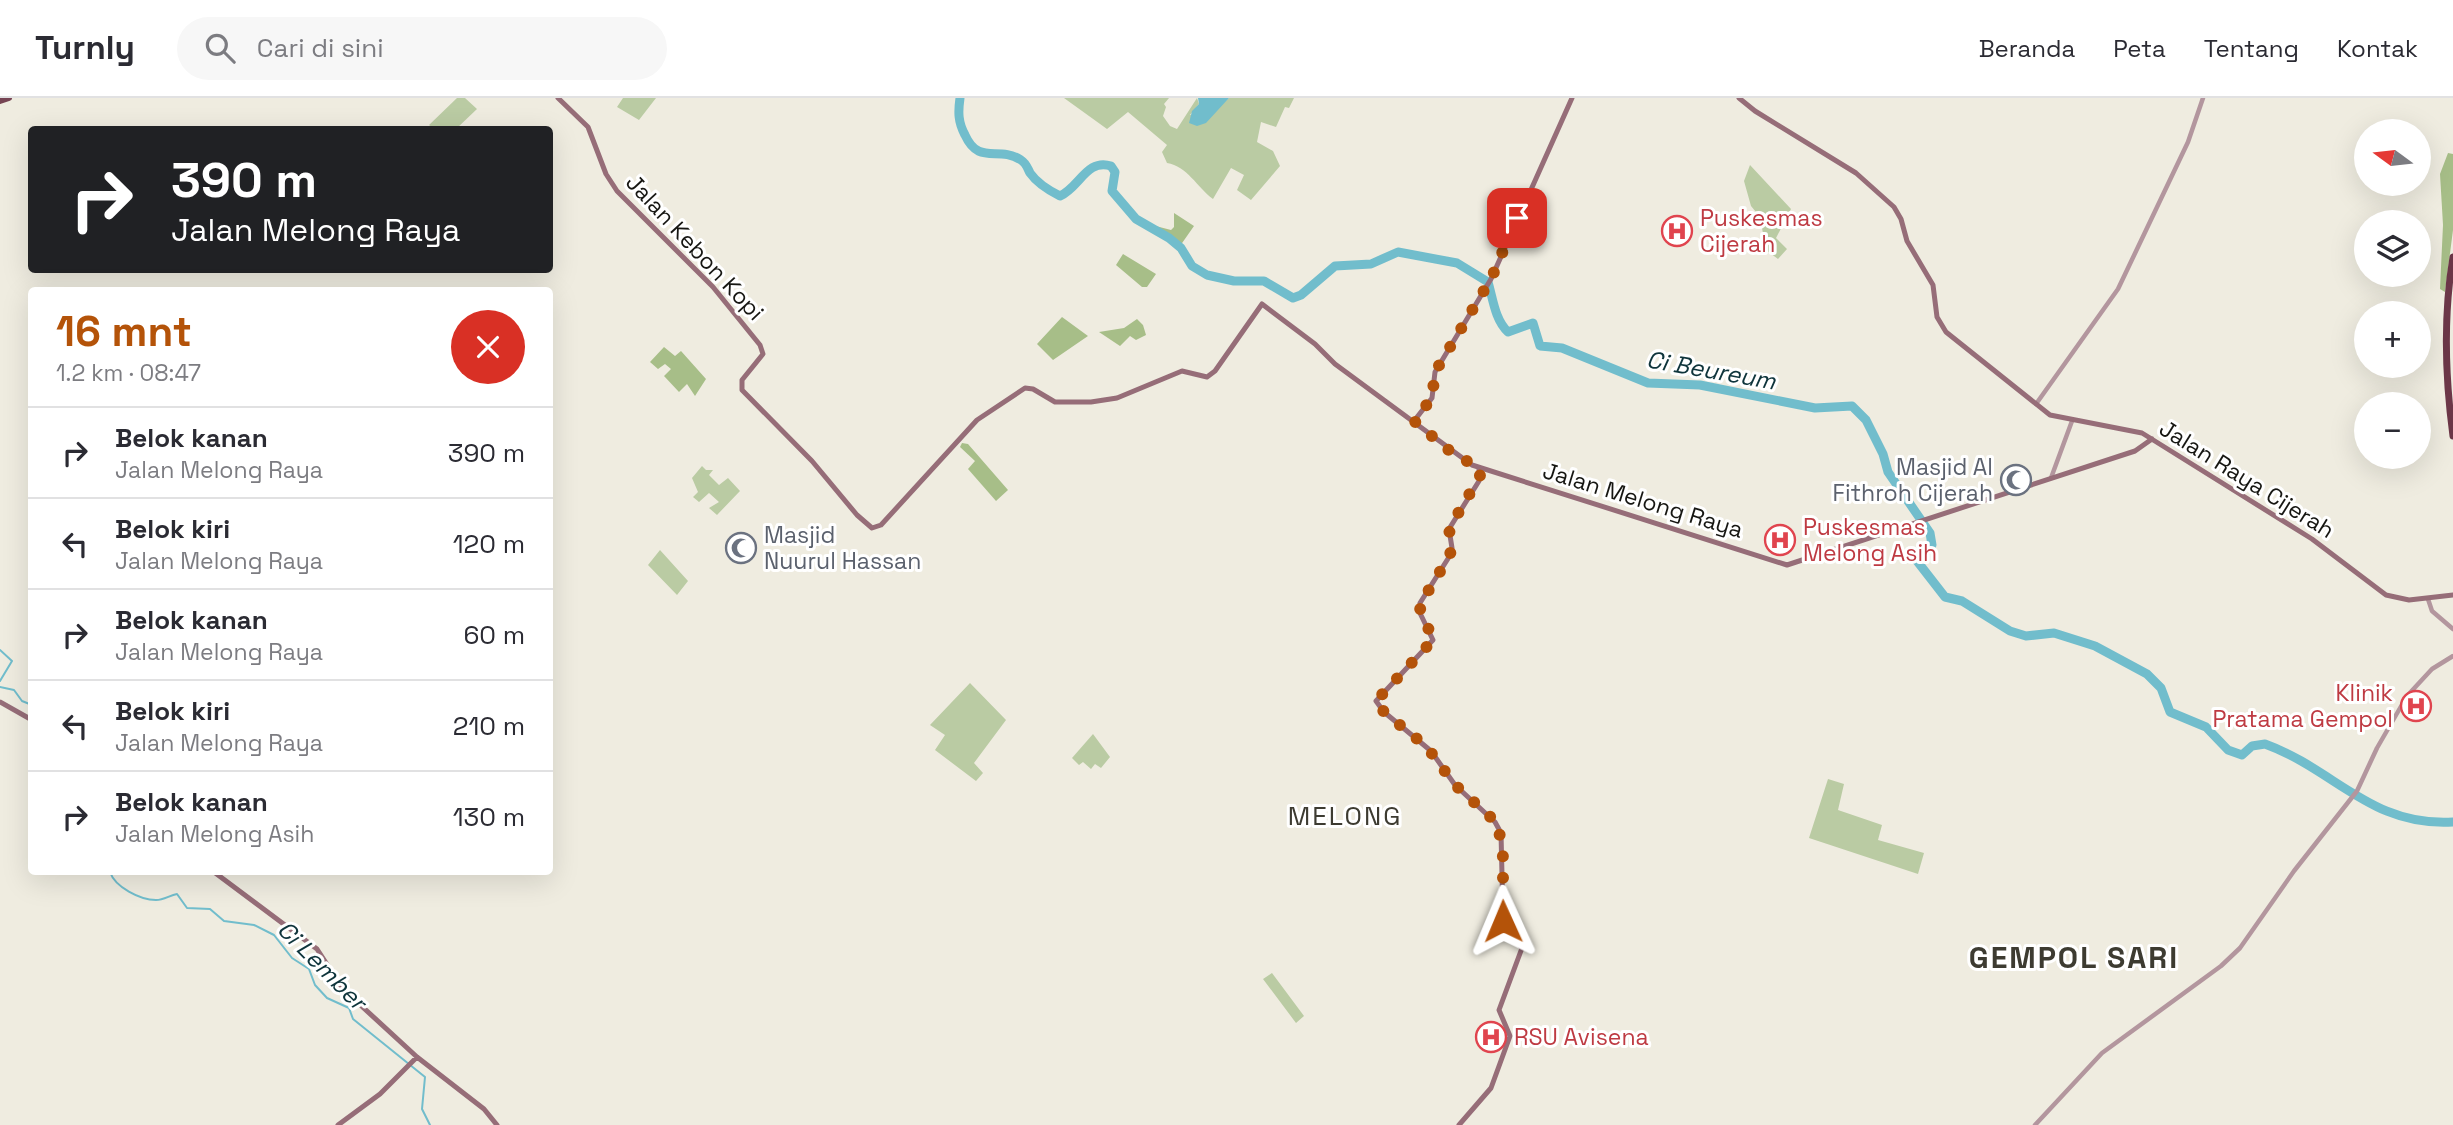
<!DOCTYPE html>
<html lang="id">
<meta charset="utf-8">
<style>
:root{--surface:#fff;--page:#f7f7f7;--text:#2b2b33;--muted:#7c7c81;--line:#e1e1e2;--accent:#b45309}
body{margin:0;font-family:"Space Grotesk",sans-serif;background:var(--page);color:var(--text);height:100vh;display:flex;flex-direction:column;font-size:26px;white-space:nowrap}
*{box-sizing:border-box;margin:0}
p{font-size:23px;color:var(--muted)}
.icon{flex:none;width:38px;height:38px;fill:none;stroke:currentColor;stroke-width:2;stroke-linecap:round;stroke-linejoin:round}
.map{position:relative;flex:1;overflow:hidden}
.sheet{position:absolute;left:28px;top:189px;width:525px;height:588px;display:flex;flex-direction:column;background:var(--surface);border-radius:7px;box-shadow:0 7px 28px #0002}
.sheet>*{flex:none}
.hud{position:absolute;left:28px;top:28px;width:525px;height:147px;border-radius:7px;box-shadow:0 7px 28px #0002;background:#202124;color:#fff;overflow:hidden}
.needle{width:46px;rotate:285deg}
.controls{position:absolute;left:2354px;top:21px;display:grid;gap:14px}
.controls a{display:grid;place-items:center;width:77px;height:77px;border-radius:50%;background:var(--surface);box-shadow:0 7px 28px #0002;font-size:35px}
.pin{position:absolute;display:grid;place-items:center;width:60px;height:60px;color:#fff;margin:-30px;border-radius:14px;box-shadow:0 4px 10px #0006}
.me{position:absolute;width:77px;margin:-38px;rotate:359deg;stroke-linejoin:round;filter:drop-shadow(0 0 5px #0008)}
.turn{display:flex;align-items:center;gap:24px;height:147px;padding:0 28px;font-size:32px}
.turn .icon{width:91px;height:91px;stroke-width:2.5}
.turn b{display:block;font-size:49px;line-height:60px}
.round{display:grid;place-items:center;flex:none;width:74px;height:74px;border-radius:37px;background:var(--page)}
.overview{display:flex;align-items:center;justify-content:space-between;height:119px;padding:0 28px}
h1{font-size:42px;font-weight:700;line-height:52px;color:var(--accent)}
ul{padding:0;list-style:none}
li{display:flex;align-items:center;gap:21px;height:91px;padding:0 28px;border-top:2px solid var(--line)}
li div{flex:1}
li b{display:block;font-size:26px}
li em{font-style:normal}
header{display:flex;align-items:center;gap:42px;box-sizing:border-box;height:98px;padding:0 35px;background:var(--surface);border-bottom:2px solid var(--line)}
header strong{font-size:33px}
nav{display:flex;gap:38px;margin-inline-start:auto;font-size:24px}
.search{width:490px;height:63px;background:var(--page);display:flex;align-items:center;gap:18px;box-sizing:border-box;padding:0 24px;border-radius:38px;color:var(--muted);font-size:26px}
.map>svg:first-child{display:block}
</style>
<header>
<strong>Turnly</strong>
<div class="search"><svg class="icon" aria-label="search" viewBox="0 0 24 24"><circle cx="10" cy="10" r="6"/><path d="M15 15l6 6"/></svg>Cari di sini</div>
<nav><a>Beranda</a><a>Peta</a><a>Tentang</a><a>Kontak</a></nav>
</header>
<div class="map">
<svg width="2453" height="1027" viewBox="0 0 2453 1027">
<rect width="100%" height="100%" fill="#efece0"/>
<!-- green -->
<path fill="#bacba3" d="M457,0H465L477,11L456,31H434L429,27Z
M623,0H656L639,22L617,9Z
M1064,0H1169L1164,6L1166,9L1163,18L1170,28L1177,31L1197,0L1199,6L1190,17H1210L1229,0H1294L1289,10L1285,9L1276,29L1261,24L1257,44L1273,53L1280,68L1251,102L1237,92L1244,77L1231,70L1213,101C1197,89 1187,68 1167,65L1162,54L1167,47L1128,14L1107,31Z
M1750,67L1791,111L1776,140L1787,151L1778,161L1766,152L1760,119L1751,108L1744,83Z
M702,368L706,372H713L709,377L719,387L728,380L740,393L717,417L709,410L719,404L709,395L699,404L693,399L698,394L692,380Z
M660,452L688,483L677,497L648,467Z
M970,585L1006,622L974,665L983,675L976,683L935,652L945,637L930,627Z
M1093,636L1110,659L1101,670L1095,666L1091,671L1083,664L1079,667L1072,660Z
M1828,681L1844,686L1838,712L1882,727L1878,742L1924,755L1918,776L1809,740Z
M1272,875L1304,918L1296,925L1263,881Z"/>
<!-- forest -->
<path fill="#a7be88" d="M2448,55L2453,56V132L2445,194L2440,191L2443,127L2440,76Z
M1174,115L1194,128L1180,148L1148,126L1171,132L1174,129Z
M1123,156L1156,176L1147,189H1142L1116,167Z
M1062,219L1088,238L1053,262L1037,246Z
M1137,221L1143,227L1146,237L1136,242L1130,238L1120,248L1099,234L1124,230Z
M664,249L675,258L681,253L706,281L695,298L687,286L679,294L664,278L671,271L665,266L658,271L650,264Z
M962,345L968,346L1008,392L996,403L968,371L975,363L960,349Z"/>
<!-- water -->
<path fill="#71bdcc" d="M1198,0H1229L1206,25L1197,28L1189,25L1192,13L1199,6Z"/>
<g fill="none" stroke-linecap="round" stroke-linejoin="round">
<!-- stream -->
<path stroke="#71bdcc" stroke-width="2" d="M0,552L12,563L0,583
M0,589L14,592L22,603L32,607
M110,774C115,789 140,802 156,802C164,802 170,797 177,796L187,810L210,811L224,823L254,827L274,837L292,860L309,871L315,887L327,900L349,910L353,921L425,979L422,1011L430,1027"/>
<!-- river -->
<path stroke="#71bdcc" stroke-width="9" d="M960,0C958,14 958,24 965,37C979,68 998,47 1021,62C1026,65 1027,69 1030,75C1037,85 1050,93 1060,98C1079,90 1087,60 1111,68L1115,74L1112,93L1136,121L1169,140L1181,150L1192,168L1207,177L1234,183H1264L1293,200L1301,197L1335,168L1371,166L1398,154L1457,165L1488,184C1493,201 1495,222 1508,234L1533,225L1540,248L1562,250L1648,285L1700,287L1815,310L1852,308L1866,322L1883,356L1888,374L1930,435L1932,447L1917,463L1945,499L1962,503L2010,533L2026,538L2054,535L2095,548L2147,576L2161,590L2170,614L2206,629L2228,652L2242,657L2252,648L2265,646C2336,672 2371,729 2453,724"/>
<!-- tertiary -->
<path stroke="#b3969e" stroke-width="4.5" d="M2036,306L2118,191L2188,44L2203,0
M2051,380L2072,323
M2428,501L2432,513L2453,531
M2035,1027L2102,955L2221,868L2240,850L2294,773L2357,693L2377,650L2407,598L2432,571L2453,558"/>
<!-- secondary -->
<path stroke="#966d78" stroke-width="5" d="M558,0L588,29L606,76L617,93L713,189L760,247L763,256L742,282V292L812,363L857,417L872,430L881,427L977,322L1025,290L1033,291L1055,304H1091L1117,300L1182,273L1207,279L1215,273L1262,206L1315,246L1335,266L1472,367L1787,467L2135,353L2152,341
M1739,0L1755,13L1856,75L1894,109L1901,121L1907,143L1933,187L1937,219L1946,234L2050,317L2142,335L2312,441L2386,497L2409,502L2453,497
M1414,323L1432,300L1435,274L1491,181L1572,0
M0,604L32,622
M214,774L317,851L343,891L417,959L484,1011L497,1027
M338,1027L380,996L417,959
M1459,1027L1491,990L1510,938L1499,912L1522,850L1509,835L1503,819L1501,735L1495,724L1455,687L1431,653L1384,614L1376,603L1433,542L1419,513L1420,505L1449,459L1452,450L1449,431L1479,383V370"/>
<!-- trunk -->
<path stroke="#764453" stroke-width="6" d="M0,3L9,0"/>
<!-- motorway -->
<path stroke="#6c3748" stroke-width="7" d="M2453,159C2443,219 2445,278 2453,338"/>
</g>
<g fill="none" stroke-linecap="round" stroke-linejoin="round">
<!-- route -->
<path stroke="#b45309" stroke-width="12" stroke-dasharray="0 21.6" d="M1503,823V759L1498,726L1455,687L1427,649L1384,614L1376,603L1433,542L1419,508L1449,459L1452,450L1449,431L1480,378L1479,370L1451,354L1414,323L1432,300L1435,274L1491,181L1517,120"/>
</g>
<!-- icons -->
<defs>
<g id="hospital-ring" transform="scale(1.575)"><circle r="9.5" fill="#fff" stroke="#e0444e" stroke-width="1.5"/><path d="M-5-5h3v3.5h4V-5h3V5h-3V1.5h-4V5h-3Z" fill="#e0444e"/></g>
<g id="mosque-ring" transform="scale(1.575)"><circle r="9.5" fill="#fff" stroke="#6b7280" stroke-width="1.5"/><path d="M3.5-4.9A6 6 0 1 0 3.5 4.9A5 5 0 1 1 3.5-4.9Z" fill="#6b7280"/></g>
</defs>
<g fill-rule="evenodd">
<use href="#hospital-ring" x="1677" y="133"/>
<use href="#mosque-ring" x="2016" y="382"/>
<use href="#hospital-ring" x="1780" y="442"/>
<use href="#mosque-ring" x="741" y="450"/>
<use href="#hospital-ring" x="2416" y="608"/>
<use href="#hospital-ring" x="1491" y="939"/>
</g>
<g text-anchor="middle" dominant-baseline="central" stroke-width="6" stroke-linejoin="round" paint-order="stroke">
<!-- health labels -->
<g font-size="23" fill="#be3a42" stroke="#fff" text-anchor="start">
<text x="1700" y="120">Puskesmas<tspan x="1700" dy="26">Cijerah</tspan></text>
<text x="1803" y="429">Puskesmas<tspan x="1803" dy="26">Melong Asih</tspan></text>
<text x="2393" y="595" text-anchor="end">Klinik<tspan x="2393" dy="26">Pratama Gempol</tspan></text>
<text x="1514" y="939">RSU Avisena</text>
</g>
<!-- street labels -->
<g font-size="23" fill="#161612" stroke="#fff">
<text transform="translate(695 149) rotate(47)">Jalan Kebon Kopi</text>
<text transform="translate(2247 381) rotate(32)">Jalan Raya Cijerah</text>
<text transform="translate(1643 402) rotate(17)">Jalan Melong Raya</text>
</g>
<!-- worship labels -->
<g font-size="23" fill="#5b616d" stroke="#fff" text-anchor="end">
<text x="1993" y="369">Masjid Al<tspan x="1993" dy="26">Fithroh Cijerah</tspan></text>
<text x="764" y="437" text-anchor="start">Masjid<tspan x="764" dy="26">Nuurul Hassan</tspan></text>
</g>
<!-- water labels -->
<g font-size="24" font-style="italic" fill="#0e343b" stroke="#fff">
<text transform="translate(1711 272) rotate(10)">Ci Beureum</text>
<text transform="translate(322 867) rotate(45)">Ci Lember</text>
</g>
<!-- quarter labels -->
<g font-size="26" letter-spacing="2" fill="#3d3b31" stroke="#fff">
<text x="1345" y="718">MELONG</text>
</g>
<!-- district labels -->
<g font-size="30" font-weight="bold" letter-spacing="2" fill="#3d3b31" stroke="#fff">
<text x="2074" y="859">GEMPOL SARI</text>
</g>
</g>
</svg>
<div class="controls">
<a><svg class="needle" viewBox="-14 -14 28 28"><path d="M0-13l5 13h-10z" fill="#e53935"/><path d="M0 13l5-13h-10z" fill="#7c7c81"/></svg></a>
<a><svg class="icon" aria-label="layers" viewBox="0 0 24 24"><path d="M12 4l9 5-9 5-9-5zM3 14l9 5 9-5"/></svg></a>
<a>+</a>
<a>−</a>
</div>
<div class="pin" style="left:1517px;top:120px;background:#d93025"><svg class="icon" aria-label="arrive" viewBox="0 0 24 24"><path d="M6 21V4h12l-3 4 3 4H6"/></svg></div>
<svg class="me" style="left:1503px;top:823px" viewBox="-20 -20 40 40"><path d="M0-17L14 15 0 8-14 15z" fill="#b45309" stroke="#fff" stroke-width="4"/></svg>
<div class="hud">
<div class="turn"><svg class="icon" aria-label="right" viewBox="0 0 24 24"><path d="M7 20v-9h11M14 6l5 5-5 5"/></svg><div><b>390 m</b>Jalan Melong Raya</div></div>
</div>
<section class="sheet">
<div class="overview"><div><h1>16 mnt</h1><p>1.2 km · 08:47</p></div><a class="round" style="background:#d93025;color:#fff"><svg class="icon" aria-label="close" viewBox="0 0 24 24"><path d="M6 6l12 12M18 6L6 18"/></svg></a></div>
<ul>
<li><svg class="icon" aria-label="right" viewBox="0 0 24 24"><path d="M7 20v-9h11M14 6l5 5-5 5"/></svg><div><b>Belok kanan</b><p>Jalan Melong Raya</p></div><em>390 m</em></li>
<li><svg class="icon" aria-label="left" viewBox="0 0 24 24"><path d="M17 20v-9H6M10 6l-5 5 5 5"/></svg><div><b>Belok kiri</b><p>Jalan Melong Raya</p></div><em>120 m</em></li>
<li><svg class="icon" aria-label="right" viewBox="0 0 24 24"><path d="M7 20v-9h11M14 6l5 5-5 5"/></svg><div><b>Belok kanan</b><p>Jalan Melong Raya</p></div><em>60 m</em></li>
<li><svg class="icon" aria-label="left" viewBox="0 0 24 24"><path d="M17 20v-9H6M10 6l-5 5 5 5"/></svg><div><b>Belok kiri</b><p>Jalan Melong Raya</p></div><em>210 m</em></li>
<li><svg class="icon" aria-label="right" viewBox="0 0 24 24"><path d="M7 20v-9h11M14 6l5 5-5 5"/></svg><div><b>Belok kanan</b><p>Jalan Melong Asih</p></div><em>130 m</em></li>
</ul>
</section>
</div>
